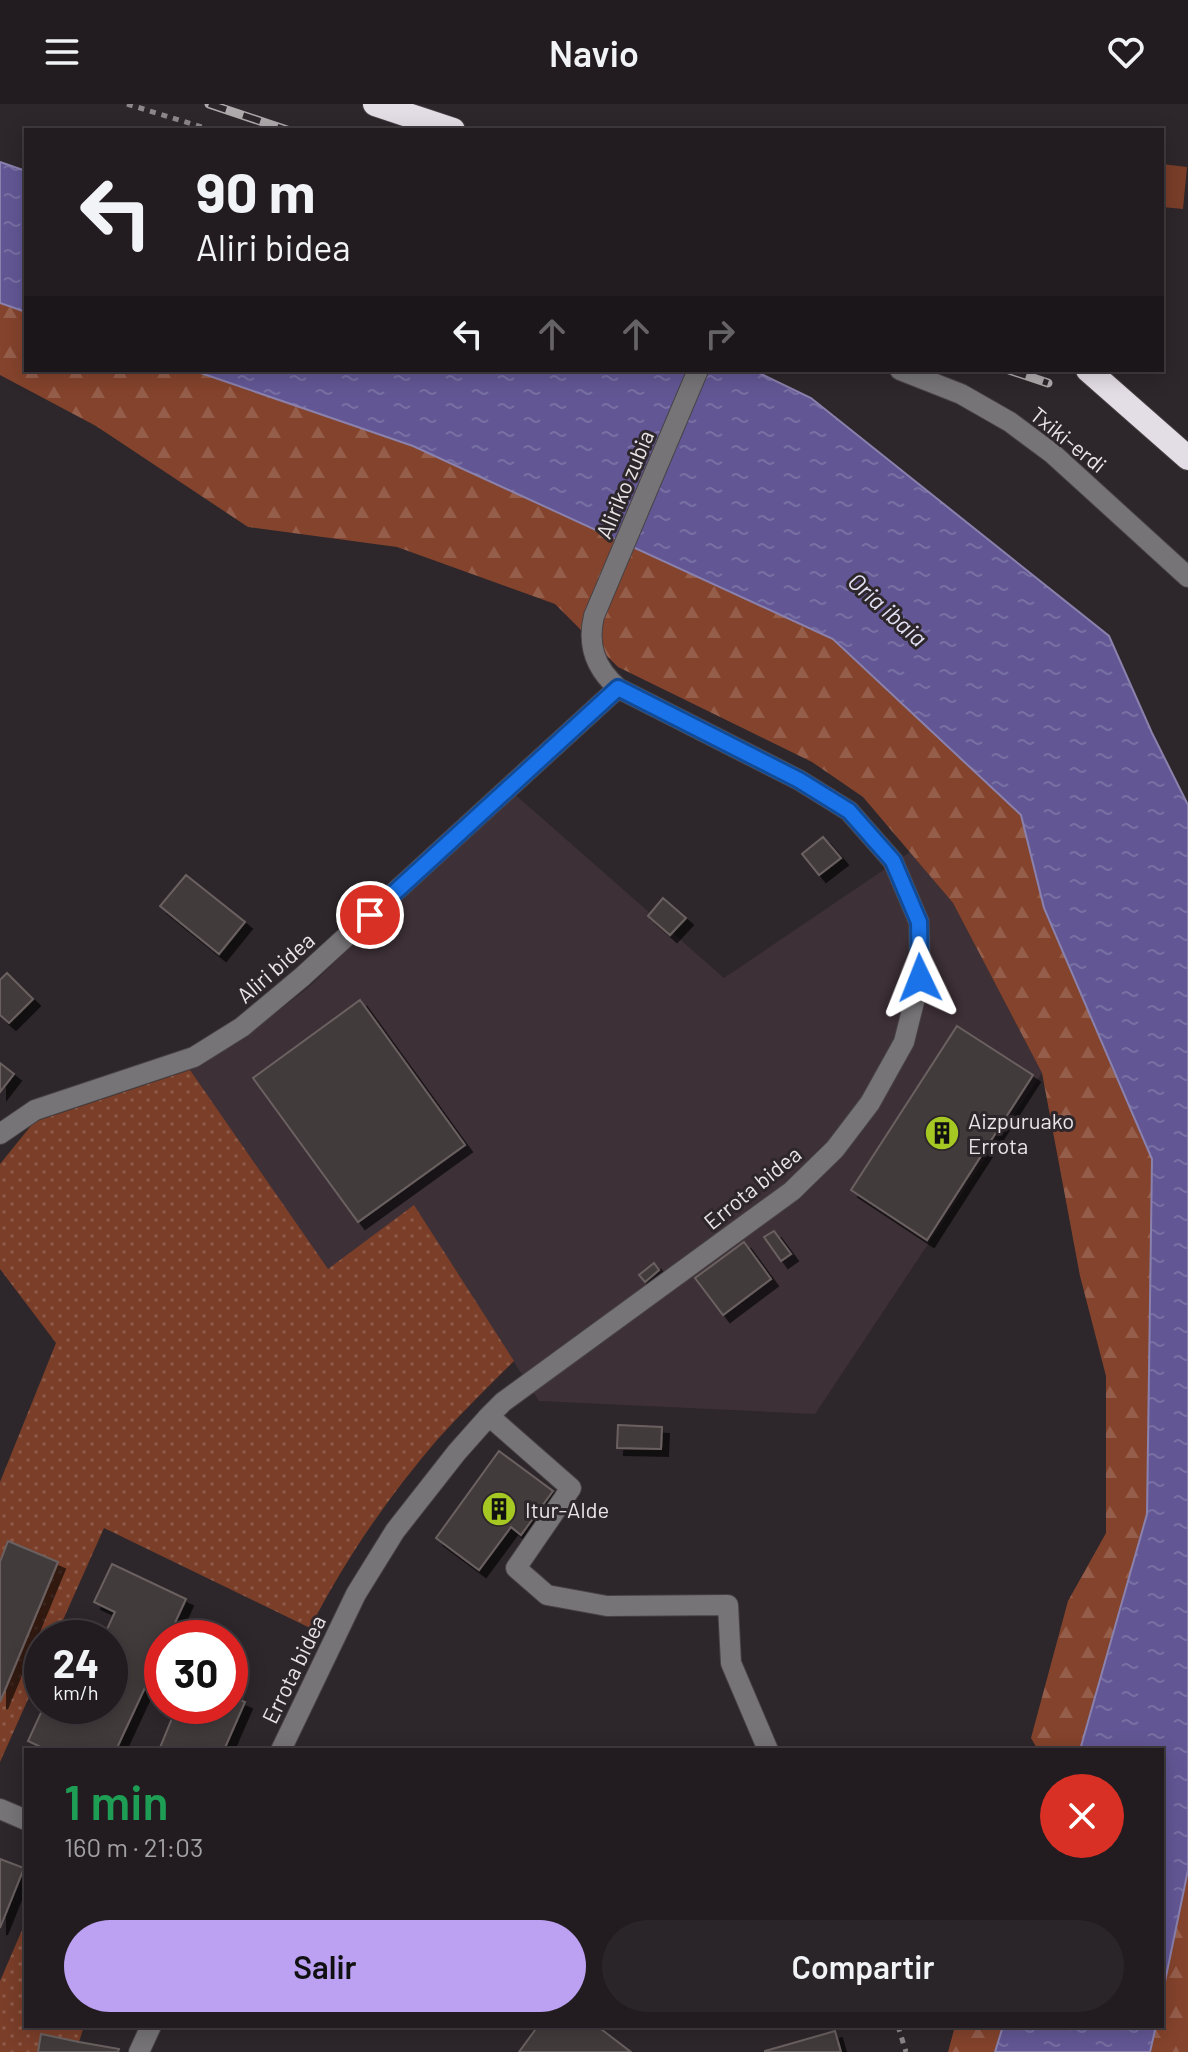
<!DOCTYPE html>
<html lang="es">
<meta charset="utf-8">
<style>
:root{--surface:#221c20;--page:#2a2529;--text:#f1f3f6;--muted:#a2a1a5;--line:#3f3a3e;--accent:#bca0f2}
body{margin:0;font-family:Barlow,sans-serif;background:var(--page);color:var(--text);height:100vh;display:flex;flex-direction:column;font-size:30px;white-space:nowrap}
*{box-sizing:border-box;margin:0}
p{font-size:26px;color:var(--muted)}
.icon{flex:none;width:44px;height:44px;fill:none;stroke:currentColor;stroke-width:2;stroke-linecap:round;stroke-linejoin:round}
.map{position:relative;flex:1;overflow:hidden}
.drawer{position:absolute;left:24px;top:1644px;width:1140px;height:280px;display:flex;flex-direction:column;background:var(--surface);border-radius:0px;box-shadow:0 4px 20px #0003,0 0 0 2px var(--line)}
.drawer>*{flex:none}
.guide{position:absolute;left:24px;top:24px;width:1140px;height:244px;border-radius:0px;box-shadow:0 4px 20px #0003,0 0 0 2px var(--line);background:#221c20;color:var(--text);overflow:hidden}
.speed{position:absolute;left:24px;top:1516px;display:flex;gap:16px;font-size:40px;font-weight:700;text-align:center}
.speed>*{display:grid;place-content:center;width:104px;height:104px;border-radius:50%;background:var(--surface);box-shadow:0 4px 20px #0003,0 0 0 2px var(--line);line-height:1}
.speed small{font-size:20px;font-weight:400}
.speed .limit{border:12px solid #d22;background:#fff;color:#111}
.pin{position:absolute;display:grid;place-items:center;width:68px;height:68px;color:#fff;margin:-34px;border:4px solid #fff;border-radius:50%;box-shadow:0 2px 8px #0007}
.me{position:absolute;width:88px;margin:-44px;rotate:358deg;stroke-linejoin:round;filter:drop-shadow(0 0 6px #0008)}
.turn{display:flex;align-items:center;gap:28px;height:168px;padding:0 40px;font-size:36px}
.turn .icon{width:104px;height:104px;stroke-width:2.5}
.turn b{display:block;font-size:56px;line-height:68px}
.lanes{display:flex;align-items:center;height:76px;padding:0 40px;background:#0003;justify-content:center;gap:40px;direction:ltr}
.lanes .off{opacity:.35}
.round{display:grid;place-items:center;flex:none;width:84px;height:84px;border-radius:42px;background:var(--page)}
.head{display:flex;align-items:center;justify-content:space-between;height:136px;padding:0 40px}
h1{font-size:48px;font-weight:600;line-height:60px;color:#1e9e55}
.button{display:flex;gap:16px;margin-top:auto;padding:16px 40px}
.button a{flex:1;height:92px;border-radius:48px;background:var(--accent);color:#111;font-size:32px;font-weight:600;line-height:92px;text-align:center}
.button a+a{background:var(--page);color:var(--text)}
header{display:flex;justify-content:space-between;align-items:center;height:104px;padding:0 40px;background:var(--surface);font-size:36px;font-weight:600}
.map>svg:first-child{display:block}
</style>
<header><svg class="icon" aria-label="menu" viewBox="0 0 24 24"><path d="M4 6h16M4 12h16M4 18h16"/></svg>Navio<svg class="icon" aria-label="heart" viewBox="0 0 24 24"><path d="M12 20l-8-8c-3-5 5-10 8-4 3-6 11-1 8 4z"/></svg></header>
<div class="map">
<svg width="1188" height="1948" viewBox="0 0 1188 1948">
<defs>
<pattern id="grass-dots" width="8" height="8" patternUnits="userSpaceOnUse" patternTransform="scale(2)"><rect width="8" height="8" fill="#7a3e29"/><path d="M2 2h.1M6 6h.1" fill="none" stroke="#8d5a48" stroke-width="1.8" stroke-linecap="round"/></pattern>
<pattern id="forest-firs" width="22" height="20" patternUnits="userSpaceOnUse" patternTransform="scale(2)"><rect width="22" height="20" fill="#84432c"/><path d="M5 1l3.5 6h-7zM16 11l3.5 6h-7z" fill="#955e4b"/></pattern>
<pattern id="water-ripples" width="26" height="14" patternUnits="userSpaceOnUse" patternTransform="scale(2)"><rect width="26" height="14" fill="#625794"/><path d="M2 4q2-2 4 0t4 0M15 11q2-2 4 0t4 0" fill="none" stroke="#786fa3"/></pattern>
<filter id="shadow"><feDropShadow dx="7" dy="7" stdDeviation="0" flood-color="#0009"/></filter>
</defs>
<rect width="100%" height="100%" fill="#2d262a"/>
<!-- built -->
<path fill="#3d3037" d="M511,687L724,874L910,748L953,799L1042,969L815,1310L539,1297L414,1102L328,1166L190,966L240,937L309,883Z"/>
<!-- grass -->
<path fill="url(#grass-dots)" d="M190,966L328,1165L414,1101L514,1257C488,1283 461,1309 437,1336C388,1393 344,1457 310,1524L104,1424L55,1534H42V1564L0,1658V1378L56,1239L0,1165V1060L34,1018Z
M26,1817V1922H84L79,1938L41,1931L38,1948H0V1877Z"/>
<!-- forest -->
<path fill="url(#forest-firs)" d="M0,199L26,208V266H192L413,342L833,535L1021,711L1044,804L1152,1055L1147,1410L1080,1646H1038L1031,1634L1068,1497L1106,1429V1272L1080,1172L1042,969L953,799L863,693L812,658L618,563L555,500L397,443L248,423L96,322L0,271Z
M1188,1766V1948H1150L1156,1922H1162V1892Z
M955,1922H1003L995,1948H948Z"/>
<!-- park -->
<path fill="#7a3e29" d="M1162,60L1187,63L1183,105L1162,103Z"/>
<!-- water -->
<path fill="url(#water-ripples)" stroke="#8a81ad" stroke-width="2" d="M0,58L26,67V208L0,199Z
M192,266H753L811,294L1109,532L1152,629L1188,701V1766L1162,1892V1646H1080L1147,1410L1152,1055L1044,804L1021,711L833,535L413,342Z
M1003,1922H1156L1150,1948H995Z"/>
<!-- building -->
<path fill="#433a3b" stroke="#6a6161" stroke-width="2" filter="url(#shadow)" d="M823,733L841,754L819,771L802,750Z
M186,771L245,818L219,850L160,802Z
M663,794L686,814L670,831L648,812Z
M7,869L33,895L9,919L0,911V876Z
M360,896L465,1041L358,1118L253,974Z
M957,922L1033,971L927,1136L851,1086Z
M0,959L14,970L0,988Z
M774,1127L791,1150L781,1157L764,1133Z
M744,1138L771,1175L723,1211L695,1174Z
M654,1159L659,1166L645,1178L639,1171Z
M618,1321L662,1323L661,1345L617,1344Z
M499,1347L553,1387L521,1431L511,1423L479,1466L436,1434Z
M8,1437L58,1458L0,1598V1458Z
M112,1460L186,1495L168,1534H162V1547L116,1646H47L28,1637L44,1602L66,1613L71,1602H110V1534H103L115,1508L94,1498Z
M230,1592L245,1598L224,1646H159L177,1602H230Z
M0,1755L24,1764L0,1824Z
M538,1922H597L631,1948H519Z
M835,1927L841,1948H765V1947Z
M41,1930L79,1938L119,1945L118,1948H38Z"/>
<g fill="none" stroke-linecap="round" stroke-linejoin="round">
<!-- minor casing -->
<g stroke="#474144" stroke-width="22">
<path id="minor" d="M900,266L961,290L1010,318L1053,350L1188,473
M0,1030L35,1006L194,953L242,923L302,873L618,584
M489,1312L571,1384L516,1464L547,1491L607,1502L728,1501L731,1559L768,1646
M281,1646L356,1490L395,1427L457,1348L489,1312L503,1298L792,1087L835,1045L870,999L904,938L920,874L919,818L893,757L849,707L799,676L618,584C595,564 587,541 594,512L698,266
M0,1705L26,1716
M139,1948L151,1922"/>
</g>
<!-- highway casing -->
<g stroke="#474144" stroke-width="26">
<path id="highway" d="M375,0L453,26
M1088,266L1188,354"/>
</g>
<!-- path -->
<path stroke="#8d878a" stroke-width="5" stroke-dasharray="6 6" stroke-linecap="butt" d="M127,0L212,26
M898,1922L906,1948"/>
<!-- minor -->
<use href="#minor" stroke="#767477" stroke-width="20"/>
<!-- highway -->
<use href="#highway" stroke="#e3dde5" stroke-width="24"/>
<!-- rail casing -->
<g stroke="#afaaac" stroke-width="9">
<path id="rail" d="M209,0L287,26
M1009,266L1048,279"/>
</g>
<!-- rail -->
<use href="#rail" stroke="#2d262a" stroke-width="6" stroke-dasharray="18" stroke-linecap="butt"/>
</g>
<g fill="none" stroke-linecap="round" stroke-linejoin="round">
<!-- route casing -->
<g stroke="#114b97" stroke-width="20">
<path id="route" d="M370,811L618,584L799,676L849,707L893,757L919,818L920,874"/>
</g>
<!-- route -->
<use href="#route" stroke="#1a73e8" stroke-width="14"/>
</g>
<!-- icons -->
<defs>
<g id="building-disc" transform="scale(1.8)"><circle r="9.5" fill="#a5c822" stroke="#2d262a"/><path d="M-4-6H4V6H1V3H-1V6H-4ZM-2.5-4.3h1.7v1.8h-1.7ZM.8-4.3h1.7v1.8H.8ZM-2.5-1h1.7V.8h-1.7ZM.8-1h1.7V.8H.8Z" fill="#111"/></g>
</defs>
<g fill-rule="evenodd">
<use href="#building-disc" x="942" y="1029"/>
<use href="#building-disc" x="499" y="1405"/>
</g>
<g text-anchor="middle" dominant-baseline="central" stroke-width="6" stroke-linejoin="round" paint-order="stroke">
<!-- street labels -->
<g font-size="22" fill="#e9e4e6" stroke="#2d262a">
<text transform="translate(1069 335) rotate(39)">Txiki-erdi</text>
<text transform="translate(624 380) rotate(-67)">Aliriko zubia</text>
<text transform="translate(275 863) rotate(-41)">Aliri bidea</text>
<text transform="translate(752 1083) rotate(-39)">Errota bidea</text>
<text transform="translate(293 1565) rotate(-64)">Errota bidea</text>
</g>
<!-- poi labels -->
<g font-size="22" fill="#e9e4e6" stroke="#2d262a" text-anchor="start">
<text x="968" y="1016">Aizpuruako<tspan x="968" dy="25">Errota</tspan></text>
<text x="525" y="1405">Itur-Alde</text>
</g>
<!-- water labels -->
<g font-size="24" font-style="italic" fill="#e2e0f3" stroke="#2d262a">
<text transform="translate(888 505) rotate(42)">Oria ibaia</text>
</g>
</g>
</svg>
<div class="speed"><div>24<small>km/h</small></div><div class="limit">30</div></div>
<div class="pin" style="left:370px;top:811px;background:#d93025"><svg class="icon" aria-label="arrive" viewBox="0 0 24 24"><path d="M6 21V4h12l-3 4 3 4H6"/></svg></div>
<svg class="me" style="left:920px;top:874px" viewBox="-20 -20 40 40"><path d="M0-17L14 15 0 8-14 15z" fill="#1a73e8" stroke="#fff" stroke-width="4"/></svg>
<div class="guide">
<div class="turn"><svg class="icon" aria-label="left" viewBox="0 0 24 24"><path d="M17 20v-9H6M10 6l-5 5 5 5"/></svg><div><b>90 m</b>Aliri bidea</div></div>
<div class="lanes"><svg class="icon" aria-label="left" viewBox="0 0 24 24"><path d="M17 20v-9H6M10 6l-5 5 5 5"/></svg><svg class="icon off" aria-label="ahead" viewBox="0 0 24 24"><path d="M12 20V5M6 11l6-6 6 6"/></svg><svg class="icon off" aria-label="ahead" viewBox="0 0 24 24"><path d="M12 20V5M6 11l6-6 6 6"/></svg><svg class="icon off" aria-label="right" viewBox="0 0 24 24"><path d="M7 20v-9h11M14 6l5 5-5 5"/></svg></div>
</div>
<section class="drawer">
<div class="head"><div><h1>1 min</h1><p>160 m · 21:03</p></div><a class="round" style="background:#d93025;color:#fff"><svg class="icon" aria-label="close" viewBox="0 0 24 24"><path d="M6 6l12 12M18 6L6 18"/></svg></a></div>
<div class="button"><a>Salir</a><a>Compartir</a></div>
</section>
</div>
